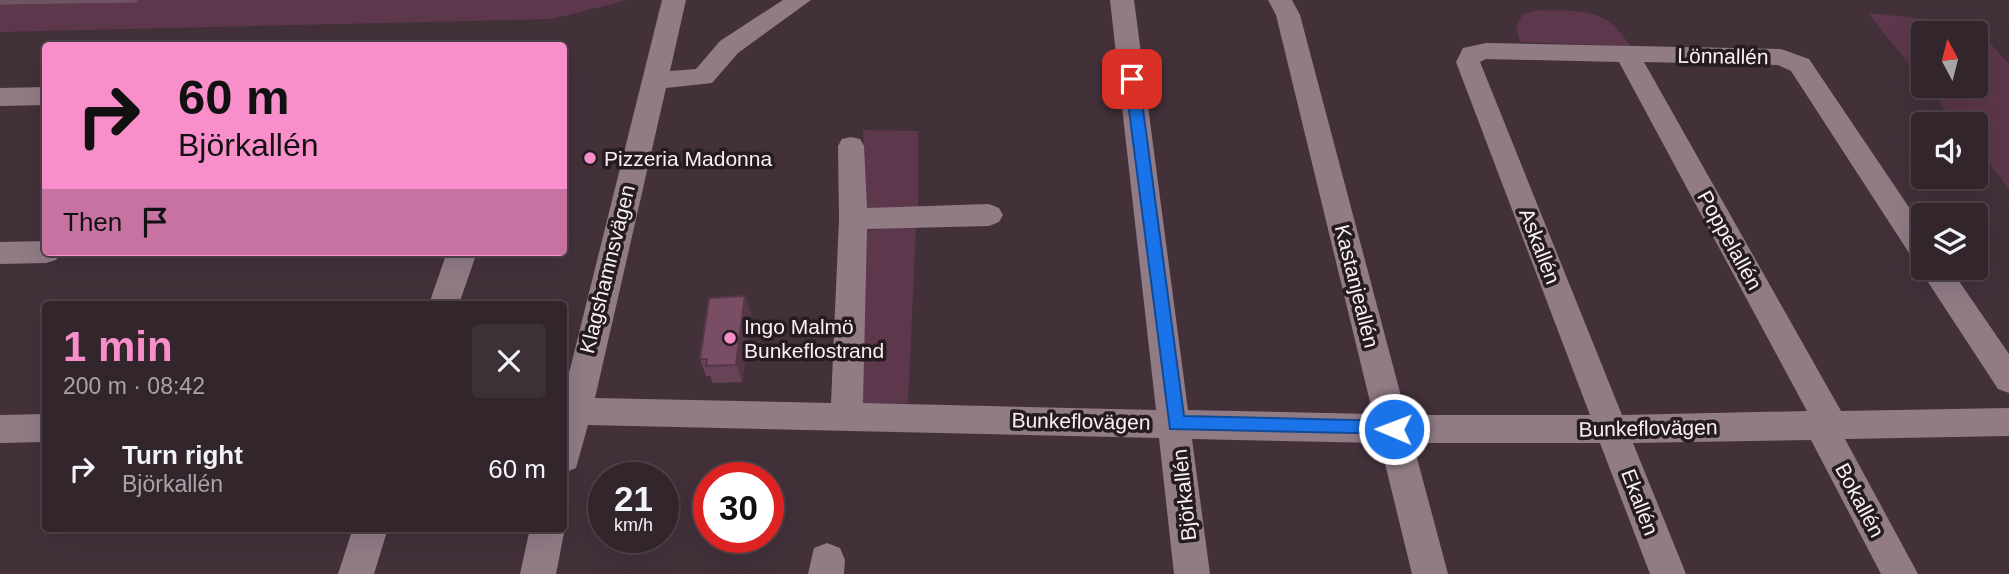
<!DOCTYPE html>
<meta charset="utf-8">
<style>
:root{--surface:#32252c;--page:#3d3138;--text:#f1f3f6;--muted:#a8a5a9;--line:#4d4248;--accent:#f98fca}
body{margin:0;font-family:Helvetica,sans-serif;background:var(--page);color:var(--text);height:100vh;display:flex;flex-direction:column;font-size:26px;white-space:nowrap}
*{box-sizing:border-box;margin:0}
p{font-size:23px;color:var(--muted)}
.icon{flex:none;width:38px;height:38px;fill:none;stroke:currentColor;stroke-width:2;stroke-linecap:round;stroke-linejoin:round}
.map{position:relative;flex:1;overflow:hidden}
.panel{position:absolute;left:42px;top:301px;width:525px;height:231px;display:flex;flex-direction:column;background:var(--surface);border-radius:7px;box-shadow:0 7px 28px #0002,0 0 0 2px var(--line)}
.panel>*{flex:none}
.hud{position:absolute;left:42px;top:42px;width:525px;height:214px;border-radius:7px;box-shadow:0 7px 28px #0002,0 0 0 2px var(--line);background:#f98fca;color:#111;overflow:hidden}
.needle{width:46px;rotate:353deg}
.controls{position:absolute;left:1911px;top:21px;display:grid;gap:14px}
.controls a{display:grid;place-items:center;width:77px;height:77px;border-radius:7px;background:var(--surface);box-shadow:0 7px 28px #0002,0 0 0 2px var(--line);font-size:35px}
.speed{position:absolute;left:588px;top:462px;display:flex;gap:14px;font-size:35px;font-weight:700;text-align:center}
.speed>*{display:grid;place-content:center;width:91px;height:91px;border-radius:50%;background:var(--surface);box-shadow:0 7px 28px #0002,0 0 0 2px var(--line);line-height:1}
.speed small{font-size:18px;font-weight:400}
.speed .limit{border:10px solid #d22;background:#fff;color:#111}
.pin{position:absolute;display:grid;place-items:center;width:60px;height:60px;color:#fff;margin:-30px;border-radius:14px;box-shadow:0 4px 10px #0006}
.me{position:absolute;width:77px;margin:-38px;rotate:271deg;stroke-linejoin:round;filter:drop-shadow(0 0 5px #0008)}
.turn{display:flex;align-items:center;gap:24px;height:147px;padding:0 21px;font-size:32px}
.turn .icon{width:91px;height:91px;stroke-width:2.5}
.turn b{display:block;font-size:49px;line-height:60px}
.then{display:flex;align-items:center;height:66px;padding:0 21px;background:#0003;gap:14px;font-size:26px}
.round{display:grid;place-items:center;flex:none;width:74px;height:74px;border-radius:7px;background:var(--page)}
.headline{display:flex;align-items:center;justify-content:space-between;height:119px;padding:0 21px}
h1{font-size:42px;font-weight:700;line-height:52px;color:var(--accent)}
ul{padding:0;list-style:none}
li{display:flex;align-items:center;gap:21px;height:98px;padding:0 21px}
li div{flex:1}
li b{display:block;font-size:26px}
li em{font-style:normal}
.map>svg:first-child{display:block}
</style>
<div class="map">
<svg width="2009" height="574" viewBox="0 0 2009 574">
<rect width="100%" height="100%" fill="#43313a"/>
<!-- green -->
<path fill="#5d374b" d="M0,0H628L552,19L0,32Z
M1539,10C1581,11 1606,7 1630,46L1520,42L1516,26L1523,14Z
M1868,13L1973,24L2009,64V189L1976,147V124H1957L1927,86H1976V33H1923V82Z
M863,130L918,131V206L865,209Z
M916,225L908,403L858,405L863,231Z"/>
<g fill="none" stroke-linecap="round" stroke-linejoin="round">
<!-- stream -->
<path stroke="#715464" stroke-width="5" d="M0,2L135,0"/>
<!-- minor -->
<path fill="#917c86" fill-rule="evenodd" d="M662,0H686L670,71L696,69L720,41L783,0H811L738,53L712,83L666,88L595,398L831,403L839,219L838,146L842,139L851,137L860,139L864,146L867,208L989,204L999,208L1003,215L999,222L989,226L867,229L863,403L1156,410L1110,0H1134L1188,410L1373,414L1276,15L1268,0H1292L1300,15L1406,415H1590L1456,62L1463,48L1486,43L1781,49L1809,59L1923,228V268H1950L2009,354V393L1998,389L1924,276L1919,268L1923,262L1913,259L1791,71L1778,65L1644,62L1841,411L2009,408V436L1845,439L1918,574H1881L1811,440L1633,443L1686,574H1650L1600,443H1413L1448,574H1412L1380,443L1192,439L1210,574H1174L1159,438L588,425L576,468L564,473V393ZM1486,59L1619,62L1807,411L1622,415L1480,62Z
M46,87V105L0,106V88Z
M46,241V252H61L56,260L46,263L0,264V242Z
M447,252H477L459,304H429Z
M46,414V442L0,443V415Z
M564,524L565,528L556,574H520L530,528H564Z
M353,528H388L374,574H338Z
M827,543L840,548L845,560L844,574H808L814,548Z"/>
</g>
<!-- wall -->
<path fill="#684357" d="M745,296L751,314L742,382L713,383L710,376H706L700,359Z"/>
<!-- shaded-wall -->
<path fill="#553747" d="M745,296L751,314L742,382L736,365Z"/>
<!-- building -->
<path fill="#794e65" stroke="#553747" stroke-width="2" d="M745,296L736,365L706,366L707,359H700L709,298Z"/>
<!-- route -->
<path fill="#1a73e8" stroke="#114b97" stroke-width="2" d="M1132,75L1139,79L1184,416L1394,421L1403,429L1400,434L1170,429L1125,79Z"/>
<!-- markers -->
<g fill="#f98fca" stroke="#241c20" stroke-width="2.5">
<circle cx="590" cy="158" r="7"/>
<circle cx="730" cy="338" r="7"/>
</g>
<g text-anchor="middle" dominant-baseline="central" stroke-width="7" stroke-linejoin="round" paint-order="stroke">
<!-- street labels -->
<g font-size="21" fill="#fbeff4" stroke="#241c20">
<text transform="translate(1723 56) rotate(1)">Lönnallén</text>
<text transform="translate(1730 240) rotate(61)">Poppelallén</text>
<text transform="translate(1540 246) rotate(69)">Askallén</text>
<text transform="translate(607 269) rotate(-76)">Klagshamnsvägen</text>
<text transform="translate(1357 286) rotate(76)">Kastanjeallén</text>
<text transform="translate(1081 421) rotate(1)">Bunkeflovägen</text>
<text transform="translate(1648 428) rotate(-1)">Bunkeflovägen</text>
<text transform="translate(1184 495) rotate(-96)">Björkallén</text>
<text transform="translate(1860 500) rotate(62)">Bokallén</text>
<text transform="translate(1640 502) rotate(69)">Ekallén</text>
</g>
<!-- poi labels -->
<g font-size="21" fill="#fbeff4" stroke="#241c20" text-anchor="start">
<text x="604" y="158">Pizzeria Madonna</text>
<text x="744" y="326">Ingo Malmö<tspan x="744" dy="24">Bunkeflostrand</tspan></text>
</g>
</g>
</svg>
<div class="controls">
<a><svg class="needle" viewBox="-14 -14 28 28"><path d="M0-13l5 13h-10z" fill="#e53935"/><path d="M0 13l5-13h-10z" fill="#a8a5a9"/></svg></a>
<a><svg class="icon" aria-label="sound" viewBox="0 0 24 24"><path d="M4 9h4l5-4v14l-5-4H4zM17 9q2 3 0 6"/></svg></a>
<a><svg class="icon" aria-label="layers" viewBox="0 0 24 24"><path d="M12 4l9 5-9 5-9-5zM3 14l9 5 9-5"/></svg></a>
</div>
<div class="speed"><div>21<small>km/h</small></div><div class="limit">30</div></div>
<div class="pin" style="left:1132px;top:79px;background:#d93025"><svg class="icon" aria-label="arrive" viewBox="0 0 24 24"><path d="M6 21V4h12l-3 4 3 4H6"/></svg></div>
<svg class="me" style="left:1394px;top:429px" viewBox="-20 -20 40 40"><circle r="17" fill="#1a73e8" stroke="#fff" stroke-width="3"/><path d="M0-11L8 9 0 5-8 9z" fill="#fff"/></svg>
<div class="hud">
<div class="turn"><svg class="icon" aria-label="right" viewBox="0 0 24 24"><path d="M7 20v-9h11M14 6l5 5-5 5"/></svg><div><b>60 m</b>Björkallén</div></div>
<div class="then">Then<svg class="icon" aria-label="arrive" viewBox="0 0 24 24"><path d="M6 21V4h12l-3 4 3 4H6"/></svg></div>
</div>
<section class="panel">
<div class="headline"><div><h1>1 min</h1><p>200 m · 08:42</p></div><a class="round"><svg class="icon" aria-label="close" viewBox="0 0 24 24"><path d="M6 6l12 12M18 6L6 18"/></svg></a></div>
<ul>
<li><svg class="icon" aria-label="right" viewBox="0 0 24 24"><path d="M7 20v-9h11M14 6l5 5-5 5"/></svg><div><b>Turn right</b><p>Björkallén</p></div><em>60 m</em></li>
</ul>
</section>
</div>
